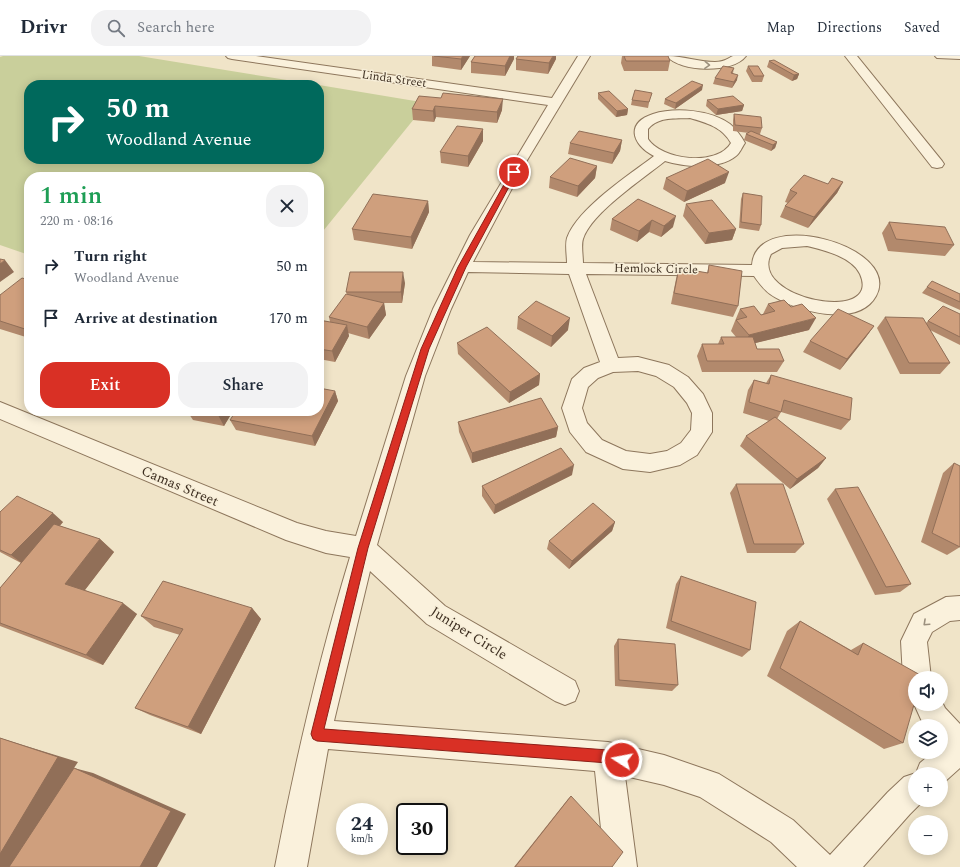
<!DOCTYPE html>
<meta charset="utf-8">
<style>
:root{--surface:#fff;--page:#f2f2f3;--text:#1f2937;--muted:#747a83;--line:#e0e1e3;--accent:#d93025}
body{margin:0;font-family:Spectral,serif;background:var(--page);color:var(--text);height:100vh;display:flex;flex-direction:column;font-size:15px;white-space:nowrap}
*{box-sizing:border-box;margin:0}
p{font-size:13px;color:var(--muted)}
.icon{flex:none;width:22px;height:22px;fill:none;stroke:currentColor;stroke-width:2;stroke-linecap:round;stroke-linejoin:round}
.map{position:relative;flex:1;overflow:hidden}
.side{position:absolute;left:24px;top:116px;width:300px;height:244px;display:flex;flex-direction:column;background:var(--surface);border-radius:16px;box-shadow:0 2px 10px #0003}
.side>*{flex:none}
.banner{position:absolute;left:24px;top:24px;width:300px;height:84px;border-radius:16px;box-shadow:0 2px 10px #0003;background:#00695c;color:#fff;overflow:hidden}
.tools{position:absolute;left:908px;top:615px;display:grid;gap:8px}
.tools a{display:grid;place-items:center;width:40px;height:40px;border-radius:50%;background:var(--surface);box-shadow:0 2px 10px #0003;font-size:20px}
.speed{position:absolute;left:336px;top:747px;display:flex;gap:8px;font-size:20px;font-weight:700;text-align:center}
.speed>*{display:grid;place-content:center;width:52px;height:52px;border-radius:50%;background:var(--surface);box-shadow:0 2px 10px #0003;line-height:1}
.speed small{font-size:10px;font-weight:400}
.speed .limit{border:2px solid #111;border-radius:6px;background:#fff;color:#111}
.pin{position:absolute;display:grid;place-items:center;width:34px;height:34px;color:#fff;margin:-17px;border:2px solid #fff;border-radius:50%;box-shadow:0 1px 4px #0007}
.me{position:absolute;width:44px;margin:-22px;rotate:281deg;stroke-linejoin:round;filter:drop-shadow(0 0 3px #0008)}
.turn{display:flex;align-items:center;gap:14px;height:84px;padding:0 16px;font-size:18px}
.turn .icon{width:52px;height:52px;stroke-width:2.5}
.turn b{display:block;font-size:28px;line-height:34px}
.round{display:grid;place-items:center;flex:none;width:42px;height:42px;border-radius:16px;background:var(--page)}
.overview{display:flex;align-items:center;justify-content:space-between;height:68px;padding:0 16px}
h1{font-size:24px;font-weight:600;line-height:30px;color:#1e9e55}
.button{display:flex;gap:8px;margin-top:auto;padding:8px 16px}
.button a{flex:1;height:46px;border-radius:16px;background:var(--accent);color:#fff;font-size:16px;font-weight:600;line-height:46px;text-align:center}
.button a+a{background:var(--page);color:var(--text)}
ul{padding:0;list-style:none}
li{display:flex;align-items:center;gap:12px;height:52px;padding:0 16px}
li div{flex:1}
li b{display:block;font-size:15px}
li em{font-style:normal}
header{display:flex;align-items:center;gap:24px;box-sizing:border-box;height:56px;padding:0 20px;background:var(--surface);border-bottom:1px solid var(--line)}
header strong{font-size:19px}
nav{display:flex;gap:22px;margin-inline-start:auto;font-size:14px}
.search{width:280px;height:36px;background:var(--page);display:flex;align-items:center;gap:10px;box-sizing:border-box;padding:0 14px;border-radius:16px;color:var(--muted);font-size:15px}
.map>svg:first-child{display:block}
</style>
<header>
<strong>Drivr</strong>
<div class="search"><svg class="icon" aria-label="search" viewBox="0 0 24 24"><circle cx="10" cy="10" r="6"/><path d="M15 15l6 6"/></svg>Search here</div>
<nav><a>Map</a><a>Directions</a><a>Saved</a></nav>
</header>
<div class="map">
<svg width="960" height="811" viewBox="0 0 960 811">
<rect width="100%" height="100%" fill="#f0e4c8"/>
<!-- green -->
<path fill="#c9cf9b" d="M3,0H139L318,29H29V103H319V29L427,47L319,180V121H29V199L0,189V1Z"/>
<g fill="none" stroke-linecap="round" stroke-linejoin="round">
<!-- minor casing -->
<g stroke="#8d765c" stroke-width="2">
<path id="minor" d="M226,0H256L552,42L578,0H590L526,106L473,206L567,207C567,200 565,189 567,182C578,152 628,120 654,100C632,89 625,67 653,58C675,51 711,54 730,68C736,73 741,80 745,87C742,91 740,97 736,100C719,114 684,111 665,105C644,122 591,157 583,183C581,189 583,200 583,207L752,209C756,150 903,190 876,240C858,273 794,255 770,238C764,234 759,227 754,220L586,218L618,302L638,301L669,309L688,321L703,338L712,357V376L697,399L680,409L650,416L623,413L586,396L570,376L562,352L572,323L584,312L600,306L569,218L468,216L451,253L425,320L377,489L445,550L575,625L579,635L575,645L565,649L555,645L427,568L370,515L334,665L608,686L664,699L719,718L793,764L830,799L888,736L904,721L916,717L920,707L933,696H941V670H924L914,648L915,645V648H941V644L945,652L960,668V712L941,729V718H915V744H924L910,758L863,811H797L771,786L700,741L664,729L625,720L637,811H605L595,715L328,693L307,811H275C295,706 319,603 350,501L326,497L286,484L0,363V346L297,467L326,475L356,480L406,320L433,253L470,179L548,49L232,3L228,2ZM690,62C707,67 722,71 731,87C717,111 662,104 648,83V73C659,60 675,63 690,62ZM807,190C824,194 852,201 860,218C883,269 748,243 771,198L782,192ZM638,315L656,320L674,331L687,347L692,357L691,374L681,387L667,395L650,398L626,395L602,384L587,367L582,352L588,331L598,322L613,316Z
M667,0C684,0 698,6 715,6C723,6 727,3 733,0C736,0 742,0 746,0C733,18 679,16 667,0Z
M845,0H857L942,105L944,108L942,111L937,112L932,111Z
M935,0H960V3L937,2Z
M960,540V564L950,565L932,576L927,586L931,622H915V635L907,632L903,622L901,585L914,558L946,541Z"/>
</g>
<!-- minor -->
<use href="#minor" fill="#faf1dc" fill-rule="evenodd"/>
</g>
<!-- wall -->
<path fill="#b2896c" d="M432,0H470L461,14L432,10Z
M475,0H514V3L505,20L471,17V6Z
M622,0H668L670,5L668,15H624L621,7Z
M516,3H556L548,18L516,14Z
M769,5L799,18L797,23L792,25L767,11Z
M748,10L764,20L762,26H752L746,15Z
M734,12L733,17L737,24L732,32L713,28L715,22Z
M702,34L675,53L664,48L665,43Z
M598,37L628,53L627,59L616,61L598,43Z
M419,40L502,54L497,67L436,61L434,66L413,64L412,53Z
M650,42L648,52L631,49L632,44Z
M707,44L744,49L742,55L716,59L706,50Z
M734,58L762,72L760,78H756L777,86L775,92L771,95L744,84L746,78L749,77L733,75V64Z
M483,73V85L468,111L441,107L440,96Z
M622,84L620,95L612,108L568,98L570,87Z
M597,110L595,122L577,141L549,132L550,121Z
M666,122L725,127L684,146L663,133Z
M843,126L837,137L808,172L780,161L785,150L788,147L785,146L790,134L828,128Z
M743,137L761,169L759,175L739,172L741,143Z
M638,143L673,171L661,181L649,176L637,186L610,174L612,163Z
M428,145L429,156L412,193L354,184L352,173Z
M686,148L736,173L732,184L705,188L683,160Z
M889,166L954,189L945,200L888,195L882,177Z
M709,209L738,250L733,261L671,248L676,223L679,212L707,217Z
M29,224V282L0,273V239Z
M405,227L402,247H384L386,259L369,283L348,277L349,280L335,306L319,303V264L330,266L329,261L347,238L346,236Z
M927,231L960,238V254L922,237Z
M768,248L809,274L755,287L757,293L784,305L777,316H702L697,300L702,288H718L721,281H736L731,275L735,265L740,253L761,259L763,258Z
M960,258V289L930,274L950,307L940,318H900L877,272L885,261L926,267L928,265Z
M518,261L568,274L551,291L517,273Z
M874,270L866,281L840,314L803,296L810,285Z
M457,287L540,318L539,329L509,347L458,298Z
M771,319L850,364L841,374L781,356L777,363L826,402L818,412L790,433L740,390L746,380L769,365L743,357L748,334L754,324L766,327Z
M335,335L338,345L315,390L236,374L230,364Z
M187,355H233L224,370L193,364Z
M458,366L558,371L556,381L472,407L459,376Z
M954,407L960,491L947,499L921,486L943,417Z
M572,419L494,458L482,440V430Z
M736,428L804,488L795,497H747L730,437Z
M835,433L911,528L900,536L875,539L827,443Z
M0,456L63,466L60,470L100,483L114,496L85,534L137,558L103,609L0,570V532L21,507L0,496Z
M615,466L612,475L569,513L547,493L549,485Z
M681,520L750,594L742,601L666,572L676,528Z
M252,552L261,563L201,678L150,659L135,652L180,579L154,571L141,560Z
M800,565L851,594L863,587L903,687L884,693L767,620L787,575Z
M618,583L678,629L672,635L615,630L614,590Z
M571,740L612,811H514L568,743Z"/>
<!-- shaded-wall -->
<path fill="#916f58" d="M463,0H470L461,14V3Z
M510,0H514V3L505,20V10Z
M553,0H556V3L548,18L549,7Z
M799,18L797,23L792,25L794,19Z
M738,19L737,24L732,32L734,26Z
M703,29L702,34L675,53L676,47Z
M503,43L502,54L497,67V56Z
M744,49L742,55L716,59L718,53Z
M435,50L436,61L434,66L433,55Z
M628,53L627,59L616,61L617,55Z
M483,73V85L468,111V100Z
M622,84L620,95L612,108L614,97Z
M777,86L775,92L771,95L773,89Z
M597,110L595,122L577,141L578,130Z
M729,116L725,127L684,146L687,135Z
M843,126L837,137L808,172L814,161Z
M428,145L429,156L412,193L411,181Z
M676,160L673,171L661,181L664,170Z
M652,164L649,176L637,186L639,175Z
M736,173L732,184L705,188L709,177Z
M5,204L14,216L0,226V208Z
M403,216L405,227L402,247L401,236Z
M384,247L386,259L369,283L367,271Z
M570,262L568,274L551,291L552,280Z
M816,262L809,274L743,290L749,279Z
M347,269L349,280L335,306L332,295Z
M874,270L866,281L840,314L847,303Z
M540,318L539,329L509,347L510,336Z
M335,335L338,345L315,390L312,380Z
M221,355H233L224,370L218,359Z
M558,371L556,381L472,407V397Z
M826,402L818,412L790,433L797,423Z
M574,409L572,419L494,458L495,449Z
M53,457L63,466L23,508L11,499Z
M615,466L612,475L569,513L572,505Z
M100,483L114,496L81,539L65,528Z
M123,547L137,558L103,609L86,599Z
M252,552L261,563L201,678L188,671Z
M0,682L78,706L74,712L93,717L186,758L157,811H0Z"/>
<!-- building -->
<path fill="#cf9f7d" stroke="#916f58" d="M434,0H463L461,3Z
M475,0H510L505,10L471,6Z
M518,0H553L549,7L516,3Z
M624,0H668L670,5H626Z
M774,4L799,18L794,19L769,5Z
M723,10L734,12L731,17L738,19L734,26L715,22Z
M748,10H758L764,20H754Z
M692,25L703,29L676,47L665,43Z
M635,34L652,37L649,46L632,44Z
M609,35L628,53L617,55L598,37Z
M443,37L503,43L497,56L435,50L433,55L412,53L419,40L441,42Z
M733,40L744,49L718,53L707,44Z
M734,58L761,61L762,72L735,69Z
M457,70L483,73L468,100L440,96Z
M579,75L622,84L614,97L570,87Z
M751,75L777,86L773,89L746,78Z
M570,102L597,110L578,130L550,121Z
M708,103L729,116L687,135L666,122Z
M804,119L828,128L832,122L843,126L814,161L785,150L797,137L790,134Z
M743,137L762,140L761,169L741,166Z
M373,138L428,145L411,181L352,173Z
M638,143L676,160L664,170L652,164L639,175L612,163Z
M712,144L736,173L709,177L686,148Z
M889,166L945,171L954,189L896,183Z
M0,203L5,204L0,208Z
M709,209L742,215L738,250L674,237L679,212L708,217Z
M350,216H403L401,236H346Z
M22,222L29,224V273L28,274L0,265V239Z
M932,225L960,238V246L927,231Z
M346,238L384,247L367,271L329,261Z
M784,244L791,251L802,248L816,262L749,279L736,264L747,261L740,253L754,250L761,259L775,255L768,248Z
M536,245L570,262L552,280L518,261Z
M943,250L960,258V281L928,265Z
M838,253L874,270L847,303L810,285Z
M885,261L923,262L950,307H909Z
M319,264L347,269L332,295L319,293Z
M487,271L540,318L510,336L457,287Z
M721,281H753L757,293H779L784,305H707L702,288H724Z
M771,319L852,342L850,364L784,344L781,356L749,346L754,324L769,328Z
M319,332L335,335L312,380L230,364L236,355H319Z
M541,342L558,371L472,397L458,366Z
M196,355H221L218,359Z
M775,361L826,402L797,423L746,380Z
M561,392L574,409L495,449L482,430Z
M954,407L960,410V491L932,477Z
M736,428H783L804,488H754Z
M858,431L911,528L886,531L835,433Z
M17,440L53,457L11,499L0,494V456Z
M593,447L615,466L572,505L549,485Z
M54,468L100,483L65,528L123,547L86,599L0,567V532Z
M681,520L756,546L750,594L671,565Z
M163,525L252,552L188,671L135,652L183,573L141,560Z
M800,565L858,599L863,587L922,620V622H915V645L903,687L780,612Z
M618,583L675,588L678,629L619,624Z
M0,682L58,701L0,798Z
M74,712L171,755L140,811H9Z
M571,740L623,796L612,811H515Z"/>
<!-- one-way arrows -->
<defs><path id="oneway-chevron" d="M-2-3.5L2.5 0L-2 3.5" fill="none" stroke-width="1.6" stroke-linecap="round" stroke-linejoin="round"/></defs>
<g stroke="#9c907e">
<use href="#oneway-chevron" transform="translate(707 9) rotate(3)"/>
<use href="#oneway-chevron" transform="translate(926 567) rotate(137)"/>
</g>
<!-- route -->
<path fill="#d93025" stroke="#8d1f18" d="M514,114L517,116L466,211L429,293L368,492L324,673L608,694L626,699L628,704L626,708L622,710L608,707L317,685L313,683L311,678L358,492L421,293L458,211L511,116Z"/>
<g text-anchor="middle" dominant-baseline="central" stroke-width="3" stroke-linejoin="round" paint-order="stroke">
<!-- far-street labels -->
<g font-size="12" fill="#3d2e20" stroke="#f7eed8">
<text transform="translate(394 23) rotate(8)">Linda Street</text>
<text transform="translate(656 213) rotate(1)">Hemlock Circle</text>
</g>
<!-- street labels -->
<g font-size="14" fill="#3d2e20" stroke="#f7eed8">
<text transform="translate(180 430) rotate(23)">Camas Street</text>
<text transform="translate(469 577) rotate(32)">Juniper Circle</text>
</g>
</g>
</svg>
<div class="tools">
<a><svg class="icon" aria-label="sound" viewBox="0 0 24 24"><path d="M4 9h4l5-4v14l-5-4H4zM17 9q2 3 0 6"/></svg></a>
<a><svg class="icon" aria-label="layers" viewBox="0 0 24 24"><path d="M12 4l9 5-9 5-9-5zM3 14l9 5 9-5"/></svg></a>
<a>+</a>
<a>−</a>
</div>
<div class="speed"><div>24<small>km/h</small></div><div class="limit">30</div></div>
<div class="pin" style="left:514px;top:116px;background:#d93025"><svg class="icon" aria-label="arrive" viewBox="0 0 24 24"><path d="M6 21V4h12l-3 4 3 4H6"/></svg></div>
<svg class="me" style="left:622px;top:704px" viewBox="-20 -20 40 40"><circle r="17" fill="#d93025" stroke="#fff" stroke-width="3"/><path d="M0-11L8 9 0 5-8 9z" fill="#fff"/></svg>
<div class="banner">
<div class="turn"><svg class="icon" aria-label="right" viewBox="0 0 24 24"><path d="M7 20v-9h11M14 6l5 5-5 5"/></svg><div><b>50 m</b>Woodland Avenue</div></div>
</div>
<section class="side">
<div class="overview"><div><h1>1 min</h1><p>220 m · 08:16</p></div><a class="round"><svg class="icon" aria-label="close" viewBox="0 0 24 24"><path d="M6 6l12 12M18 6L6 18"/></svg></a></div>
<ul>
<li><svg class="icon" aria-label="right" viewBox="0 0 24 24"><path d="M7 20v-9h11M14 6l5 5-5 5"/></svg><div><b>Turn right</b><p>Woodland Avenue</p></div><em>50 m</em></li>
<li><svg class="icon" aria-label="arrive" viewBox="0 0 24 24"><path d="M6 21V4h12l-3 4 3 4H6"/></svg><div><b>Arrive at destination</b></div><em>170 m</em></li>
</ul>
<div class="button"><a>Exit</a><a>Share</a></div>
</section>
</div>
